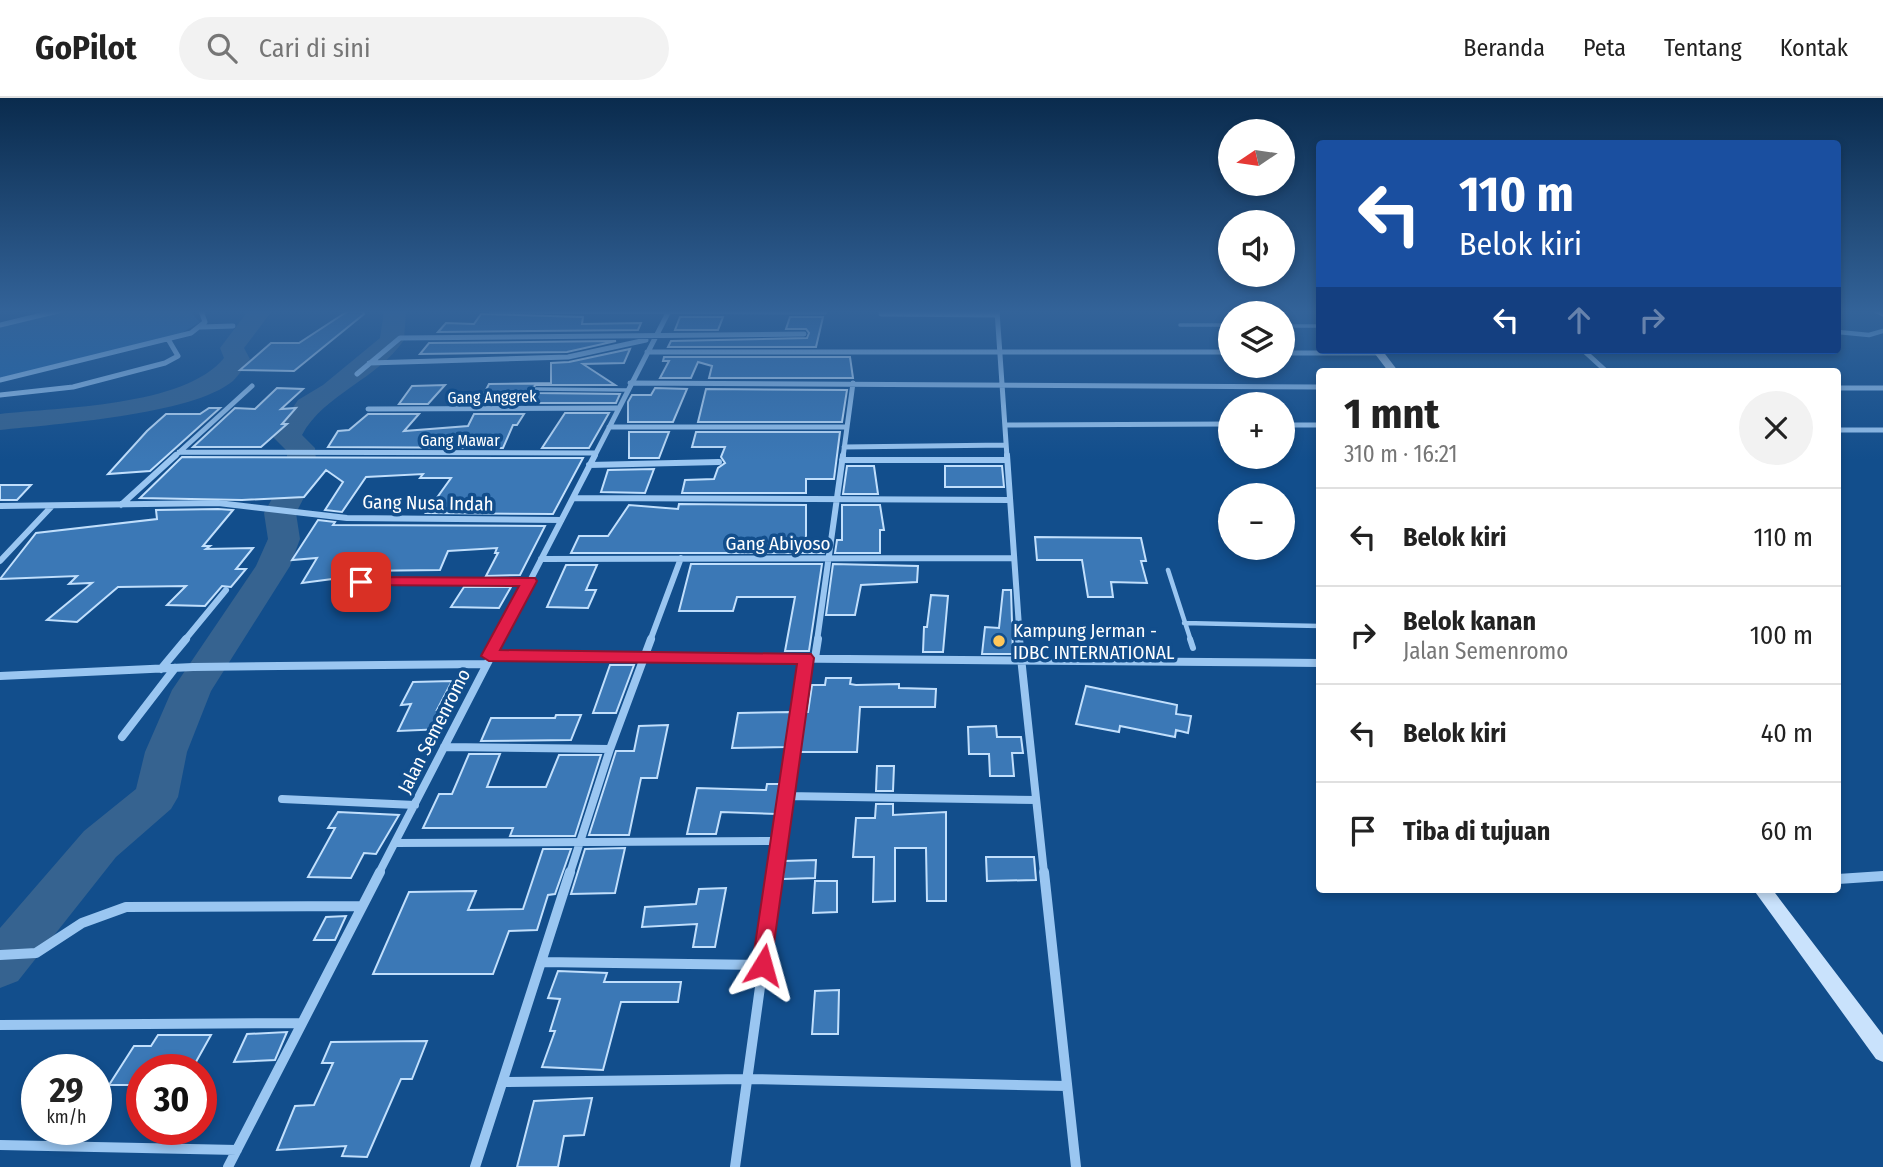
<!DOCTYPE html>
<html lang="id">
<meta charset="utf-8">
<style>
:root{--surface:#fff;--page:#f2f2f2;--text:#222;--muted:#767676;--line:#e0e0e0}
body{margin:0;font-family:"Fira Sans Condensed",sans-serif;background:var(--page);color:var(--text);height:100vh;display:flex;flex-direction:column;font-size:26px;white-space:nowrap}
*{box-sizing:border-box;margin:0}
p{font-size:23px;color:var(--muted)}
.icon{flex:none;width:38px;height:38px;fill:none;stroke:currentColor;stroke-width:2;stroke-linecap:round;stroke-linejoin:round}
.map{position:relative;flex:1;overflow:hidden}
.side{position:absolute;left:1316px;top:270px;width:525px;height:525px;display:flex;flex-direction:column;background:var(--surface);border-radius:7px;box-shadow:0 4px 10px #0003}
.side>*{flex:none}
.banner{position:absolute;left:1316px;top:42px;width:525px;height:214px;border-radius:7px;box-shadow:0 4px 10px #0003;background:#1a4fa0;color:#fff;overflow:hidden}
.needle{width:46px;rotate:257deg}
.fabs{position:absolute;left:1218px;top:21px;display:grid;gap:14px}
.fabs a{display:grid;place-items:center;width:77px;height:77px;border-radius:50%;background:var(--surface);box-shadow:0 4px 10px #0003;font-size:35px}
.speed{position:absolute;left:21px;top:956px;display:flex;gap:14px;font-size:35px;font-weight:700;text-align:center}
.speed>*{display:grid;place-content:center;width:91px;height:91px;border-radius:50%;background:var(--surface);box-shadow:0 4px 10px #0003;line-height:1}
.speed small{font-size:18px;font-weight:400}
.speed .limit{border:10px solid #d22;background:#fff;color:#111}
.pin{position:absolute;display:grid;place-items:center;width:60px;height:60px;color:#fff;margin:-30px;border-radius:14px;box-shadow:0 4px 10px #0006}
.me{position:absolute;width:77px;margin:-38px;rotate:8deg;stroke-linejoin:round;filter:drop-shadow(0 0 5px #0008)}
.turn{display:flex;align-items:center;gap:24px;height:147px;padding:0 28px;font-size:32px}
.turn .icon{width:91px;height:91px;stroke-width:2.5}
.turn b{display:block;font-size:49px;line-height:60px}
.lanes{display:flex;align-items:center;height:66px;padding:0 28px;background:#0003;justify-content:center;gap:35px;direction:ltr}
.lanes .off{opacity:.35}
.round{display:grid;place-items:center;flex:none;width:74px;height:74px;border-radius:37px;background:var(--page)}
.headline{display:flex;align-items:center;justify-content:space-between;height:119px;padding:0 28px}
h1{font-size:42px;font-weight:700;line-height:52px}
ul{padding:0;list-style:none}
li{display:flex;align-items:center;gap:21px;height:98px;padding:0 28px;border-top:2px solid var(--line)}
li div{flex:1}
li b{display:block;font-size:26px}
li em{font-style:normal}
header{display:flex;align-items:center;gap:42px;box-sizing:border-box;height:98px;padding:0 35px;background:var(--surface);border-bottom:2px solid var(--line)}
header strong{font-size:33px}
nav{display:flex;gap:38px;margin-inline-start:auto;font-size:24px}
.search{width:490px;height:63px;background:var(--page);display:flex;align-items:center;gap:18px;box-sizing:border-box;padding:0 24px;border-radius:38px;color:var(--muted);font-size:26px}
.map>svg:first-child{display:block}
</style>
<header>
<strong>GoPilot</strong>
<div class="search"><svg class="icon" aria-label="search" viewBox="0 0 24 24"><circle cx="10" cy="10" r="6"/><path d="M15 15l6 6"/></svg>Cari di sini</div>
<nav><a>Beranda</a><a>Peta</a><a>Tentang</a><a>Kontak</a></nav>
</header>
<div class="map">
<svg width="1883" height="1069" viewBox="0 0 1883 1069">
<rect width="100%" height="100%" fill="#124e8c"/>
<!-- green -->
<path fill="#2166a9" d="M64,213H189L200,224L180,236L0,280V229Z"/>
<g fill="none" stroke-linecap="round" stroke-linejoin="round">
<!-- stream -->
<path stroke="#8cc2f4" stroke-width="4.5" d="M1838,234L1869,237L1883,233"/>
<!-- river -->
<path fill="#366390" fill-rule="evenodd" d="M248,213H272L244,250L250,261C245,268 239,277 233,283C192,317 55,326 0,332V316C60,309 184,309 224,260L220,250Z
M384,213H406L404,242C378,281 324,296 302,337L315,350L317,374L296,415L300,441L290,468L211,593L187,654L178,699L171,711L116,759L18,883L0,890V830L84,733L136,691L145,654L172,592L256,468L268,441L264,415L287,374V353L273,339L298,302L323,287L380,240Z"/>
</g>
<!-- building -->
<path fill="#3b78b6" stroke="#c1dffc" stroke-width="2" d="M348,213H362L364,216L294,273L240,272L271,245H299Z
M481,216L583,219L582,226L641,225L638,232L438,234L446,225L474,226Z
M680,219H723L718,232H675Z
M790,219H823L816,249H668L671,243L807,240L809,235L806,231H786Z
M616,243L567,254L420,256L429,245Z
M630,251L624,265L583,266L615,287H536L532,290L536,295L620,296L616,305H479L489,286L551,285V265L569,264Z
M664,259H850L853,280H709L712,268L698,264L691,280H660L669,263H663Z
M445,287L428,306H399L412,288Z
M277,290L303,291L281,311L296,310L282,326H287L261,349H193L235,310L255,311Z
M655,290L687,291L673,324H628V304L632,297H651Z
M706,291L847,292L842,324H698Z
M209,310H220L150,373L108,376L147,333L166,316H200Z
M565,315H609L589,350H542Z
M368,316H419L404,333L468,328L474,316H524L517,327H513L503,350L328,349L338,333L349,332Z
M629,334H669L659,360H629Z
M696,334H840L834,381H806V395H682L685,382L714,381L718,370L725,365L721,359L725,349H692Z
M182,359L499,360H583L553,416L426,415L451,380H420L423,376L366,379L342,414L325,412L343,384L326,372L304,399L242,402L140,400Z
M847,368H874L878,396H843Z
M945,368H1002L1004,389H945Z
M654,371L645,395L601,394L608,372Z
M0,387H31L17,402H0Z
M679,406L806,407V443L825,442L824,455H571L579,438H608L629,407L678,411Z
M842,407H880L884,432H880V455H835L837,442H842Z
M218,411L233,412L203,448H210L206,451L253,450L236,471H246L231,489L222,488L205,508L167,507L186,488L118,489L77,524L47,522L92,485L69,486L77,478L0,481L36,435L157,421L156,412Z
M318,422L335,424L333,427L545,428L520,477L486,478L498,455H495L497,450L448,453L440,472L357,473L355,478L302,485L317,460L292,462Z
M1035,439L1141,440L1146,463H1141L1147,485L1111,484L1113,499H1088L1082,462H1037Z
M691,466H822L809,553H785L795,499H737L733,513H679Z
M833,466L918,468L917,484L861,487L855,517H826Z
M566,467H597L586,492H596L588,510L547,509Z
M464,489H511L499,510L451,509Z
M1003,492H1011L1013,556H982L985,529L999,530Z
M931,497L948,498L943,554H923L924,529H927Z
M610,567H634L616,615H593Z
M826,580H851L850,586L856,587L899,586V590L936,591L935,609H860L857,654H800L804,614H808L812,587H825Z
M452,583L437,612L453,611L444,631L398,633L411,606L401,607L413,584Z
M1086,588L1177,607L1176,616L1191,618L1188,635L1176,632L1175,639L1120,628L1119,634L1076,626Z
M791,614L786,649L732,650L738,615Z
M556,617H581L571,642L481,643L491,620H555Z
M668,627L657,680H641L629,737H589L616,653H634L639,628Z
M996,628L997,639H1021L1023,655H1012L1014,678H990L989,656H969L968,629Z
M469,656H500L487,689H546L559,657H601L575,738H510L513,730H423L439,696H452Z
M877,668H894L893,693H876Z
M767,686H781L777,716L721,714L716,736H687L697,690L766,692Z
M876,706H893V717L946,714V803H927L926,750H895V803L873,804L874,759H853L856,720H875Z
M338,714L399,717L376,756L364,755L351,780L308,779L335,730H328Z
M625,750L615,795L571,796L585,751Z
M543,751H571L555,796L548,797L537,832L509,833L493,876H373L409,794L476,793L468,812L523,811Z
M986,759H1034L1036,782L987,783Z
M816,762L815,780L783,781L784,763Z
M815,783H837V814L813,815Z
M726,790L715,849H693L697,826L642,829L645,809L696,806L699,791Z
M346,818L335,842H314L326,819Z
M558,873L607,875L604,884H681L678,904H621L603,972L542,969L555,933H550L560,901L548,900Z
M839,892L838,936H812L815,893Z
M287,934L275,962L234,964L247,936Z
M158,937H211L192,971H142V987H109L134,948H151Z
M427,943L412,981H401L367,1059L342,1058L346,1048L277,1052L295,1008L314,1007L333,965H322L331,944Z
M592,1000L584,1037L564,1038L558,1069H517L534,1003Z"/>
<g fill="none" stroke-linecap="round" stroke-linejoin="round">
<!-- lane-far2 -->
<path stroke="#9ac6f1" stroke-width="3.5" d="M1180,227H1230
M1283,228H1320
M536,291L627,292"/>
<!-- lane-far1 -->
<path stroke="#9ac6f1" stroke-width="4.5" d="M1168,472L1191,543
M1184,525L1320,528"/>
<!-- lane -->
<path stroke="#9ac6f1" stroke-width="6" d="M1190,541L1193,550"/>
<!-- street-far3 -->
<path stroke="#9ac6f1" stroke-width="5" d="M491,213L825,214
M997,213L1007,359
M1877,213L1883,216
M881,216L997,217
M0,227L58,213
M201,229L233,228
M1583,252L1606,273
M647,254H1230
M1283,255H1379
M369,265L568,259L646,242
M357,276L400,240L804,236
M0,282L191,235L205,224L201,213
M630,285L1320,289
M1838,290H1883
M0,297L73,289L165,265L178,258L168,241
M368,311L617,310
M1005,327L1230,326
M1283,327H1320
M609,329H847
M1838,332H1883
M844,349L1006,347
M179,354L595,355
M174,359L252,288
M594,359L669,213
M843,359L853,285"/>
<!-- street-far2 -->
<path stroke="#9ac6f1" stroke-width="6" d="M1007,357L1020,543
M842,362H1007
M589,367L719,364
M573,400L1010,402
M121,407L176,357
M0,408L218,405L347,420L561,422
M541,461L1014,460
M0,463L52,408
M338,484L529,483
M184,543L226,492
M499,543L595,357
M650,543L681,460
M817,543L843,357"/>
<!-- street-far1 -->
<path stroke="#9ac6f1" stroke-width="8" d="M1019,541L1044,775
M489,558L1320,565
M815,560L818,541
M161,571L186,541
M0,578L193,569L485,566
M122,639L175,570
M444,649L610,651
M786,698L1036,702
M282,701L415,707
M395,745L780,743
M379,775L500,541
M570,775L610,651L651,541
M775,775L805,560"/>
<!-- street -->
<path stroke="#9ac6f1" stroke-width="10" d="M1044,774L1076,1069
M1838,781L1883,778
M0,857L36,855L82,825L126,809L362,808
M541,864L763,867
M0,927L302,925
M503,984L747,981L1067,988
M0,1047L237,1052
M228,1069L380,774
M475,1069L570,774
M735,1069L776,774"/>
<!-- secondary -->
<path fill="#c9e2fc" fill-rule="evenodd" d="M1372,252H1382L1398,273H1388Z
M1753,791H1772L1883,937V964L1876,961Z"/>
</g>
<!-- sky -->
<linearGradient id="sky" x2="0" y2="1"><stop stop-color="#0a2b4d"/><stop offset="0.59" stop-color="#336399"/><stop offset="1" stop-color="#336399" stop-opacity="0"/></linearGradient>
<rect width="1883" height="362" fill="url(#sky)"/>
<!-- route -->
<path fill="#e11d48" stroke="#92132f" stroke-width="2" d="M361,479L535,480L537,483L500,552L811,556L814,560L770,874L763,877L755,874L752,867L797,566L489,563L481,558L519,488L356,487V481Z"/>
<!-- markers -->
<circle fill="#ffc75a" stroke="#124e8c" stroke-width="2.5" cx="999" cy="543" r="7"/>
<g text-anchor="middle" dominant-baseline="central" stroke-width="7" stroke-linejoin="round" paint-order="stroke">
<!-- far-street labels -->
<g font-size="16" fill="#fff" stroke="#124e8c">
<text transform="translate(492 299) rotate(-1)">Gang Anggrek</text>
<text x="460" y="342">Gang Mawar</text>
</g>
<!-- street labels -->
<g font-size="19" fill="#fff" stroke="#124e8c">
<text transform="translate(428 405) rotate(1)">Gang Nusa Indah</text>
<text x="778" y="445">Gang Abiyoso</text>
<text transform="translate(434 633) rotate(-63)">Jalan Semenromo</text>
</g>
<!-- poi labels -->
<g font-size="19" fill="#fff" stroke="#124e8c" text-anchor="start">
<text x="1013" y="532">Kampung Jerman -<tspan x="1013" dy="22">IDBC INTERNATIONAL</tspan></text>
</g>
</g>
</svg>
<div class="fabs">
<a><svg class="needle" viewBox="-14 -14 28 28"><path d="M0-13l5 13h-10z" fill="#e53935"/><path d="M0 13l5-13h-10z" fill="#767676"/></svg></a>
<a><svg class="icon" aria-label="sound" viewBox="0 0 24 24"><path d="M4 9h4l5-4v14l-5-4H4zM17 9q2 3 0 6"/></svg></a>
<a><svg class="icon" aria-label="layers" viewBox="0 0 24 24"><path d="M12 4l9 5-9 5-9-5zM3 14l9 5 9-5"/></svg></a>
<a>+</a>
<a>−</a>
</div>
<div class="speed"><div>29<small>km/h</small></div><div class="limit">30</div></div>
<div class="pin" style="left:361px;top:484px;background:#d93025"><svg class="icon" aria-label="arrive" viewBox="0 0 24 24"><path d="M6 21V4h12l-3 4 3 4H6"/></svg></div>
<svg class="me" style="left:763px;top:867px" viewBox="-20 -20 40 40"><path d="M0-17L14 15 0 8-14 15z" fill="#e11d48" stroke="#fff" stroke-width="4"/></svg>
<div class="banner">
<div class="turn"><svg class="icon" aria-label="left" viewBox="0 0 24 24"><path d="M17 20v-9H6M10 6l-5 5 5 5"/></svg><div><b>110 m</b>Belok kiri</div></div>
<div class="lanes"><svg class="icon" aria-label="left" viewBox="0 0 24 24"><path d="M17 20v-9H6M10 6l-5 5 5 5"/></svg><svg class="icon off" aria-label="ahead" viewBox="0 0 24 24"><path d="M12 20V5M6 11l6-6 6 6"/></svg><svg class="icon off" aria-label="right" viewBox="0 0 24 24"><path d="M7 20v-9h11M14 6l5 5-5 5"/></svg></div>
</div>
<section class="side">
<div class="headline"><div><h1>1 mnt</h1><p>310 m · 16:21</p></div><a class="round"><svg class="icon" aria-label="close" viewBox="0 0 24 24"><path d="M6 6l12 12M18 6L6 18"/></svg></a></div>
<ul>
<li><svg class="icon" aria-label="left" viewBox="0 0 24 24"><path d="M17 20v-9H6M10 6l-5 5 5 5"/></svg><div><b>Belok kiri</b></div><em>110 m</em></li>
<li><svg class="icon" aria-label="right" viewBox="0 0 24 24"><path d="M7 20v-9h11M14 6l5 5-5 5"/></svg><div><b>Belok kanan</b><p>Jalan Semenromo</p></div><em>100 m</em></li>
<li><svg class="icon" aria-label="left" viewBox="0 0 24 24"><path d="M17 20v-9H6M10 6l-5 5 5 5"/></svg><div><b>Belok kiri</b></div><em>40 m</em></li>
<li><svg class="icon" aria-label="arrive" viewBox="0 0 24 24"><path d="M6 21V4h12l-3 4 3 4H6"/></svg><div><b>Tiba di tujuan</b></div><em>60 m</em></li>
</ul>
</section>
</div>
